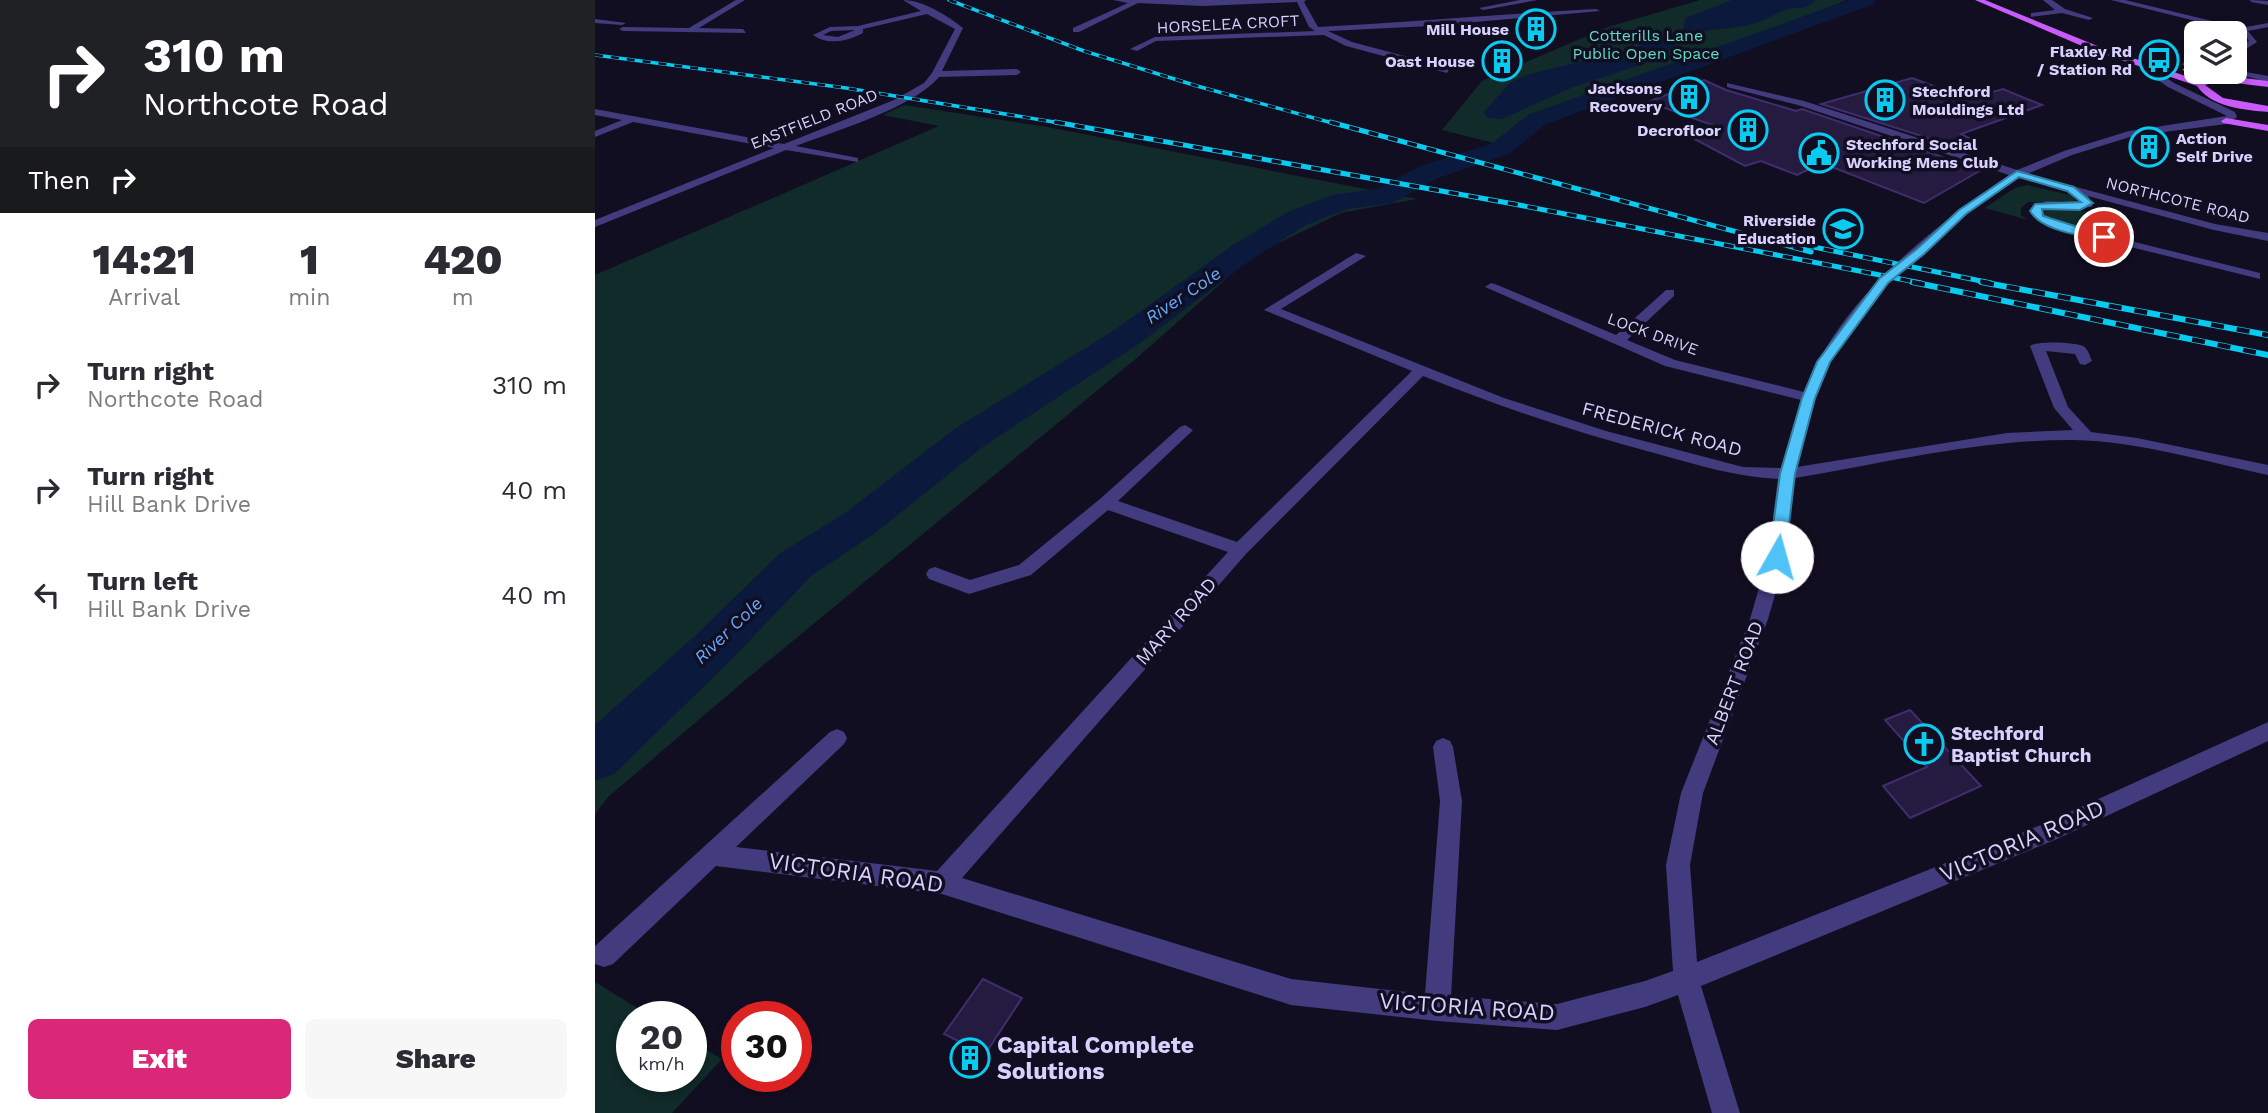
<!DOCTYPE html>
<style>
:root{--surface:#fff;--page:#f7f7f7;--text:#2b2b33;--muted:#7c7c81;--accent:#db2777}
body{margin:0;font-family:"Work Sans",sans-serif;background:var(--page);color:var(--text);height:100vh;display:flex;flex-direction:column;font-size:26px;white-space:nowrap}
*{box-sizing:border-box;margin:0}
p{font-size:23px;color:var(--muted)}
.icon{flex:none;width:38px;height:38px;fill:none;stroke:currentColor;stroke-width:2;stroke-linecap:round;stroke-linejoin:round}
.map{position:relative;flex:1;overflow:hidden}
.panel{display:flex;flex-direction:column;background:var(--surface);width:595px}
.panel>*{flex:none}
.hud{background:#202124;color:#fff;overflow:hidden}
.tools{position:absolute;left:1589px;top:21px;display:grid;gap:14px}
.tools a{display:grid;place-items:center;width:63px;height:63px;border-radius:10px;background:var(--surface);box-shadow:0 4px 10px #0003;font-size:35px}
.speed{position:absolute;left:21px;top:1001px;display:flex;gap:14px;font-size:35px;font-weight:700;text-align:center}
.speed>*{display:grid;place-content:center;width:91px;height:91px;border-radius:50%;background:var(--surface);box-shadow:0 4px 10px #0003;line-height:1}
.speed small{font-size:18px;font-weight:400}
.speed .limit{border:10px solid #d22;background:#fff;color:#111}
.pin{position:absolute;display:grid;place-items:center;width:60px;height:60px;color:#fff;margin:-30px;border:4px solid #fff;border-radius:50%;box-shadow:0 2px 7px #0007}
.me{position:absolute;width:77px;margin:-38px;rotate:7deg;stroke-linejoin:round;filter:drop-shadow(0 0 5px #0008)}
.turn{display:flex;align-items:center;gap:24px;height:147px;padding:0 28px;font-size:32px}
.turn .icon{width:91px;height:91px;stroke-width:2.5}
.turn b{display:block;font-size:49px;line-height:60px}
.then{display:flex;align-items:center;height:66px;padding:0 28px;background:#0003;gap:14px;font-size:26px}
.eta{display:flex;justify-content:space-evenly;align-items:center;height:119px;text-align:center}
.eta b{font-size:42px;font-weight:800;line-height:49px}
.primary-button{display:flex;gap:14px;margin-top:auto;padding:14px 28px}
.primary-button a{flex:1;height:80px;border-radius:10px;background:var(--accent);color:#fff;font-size:28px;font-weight:800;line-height:80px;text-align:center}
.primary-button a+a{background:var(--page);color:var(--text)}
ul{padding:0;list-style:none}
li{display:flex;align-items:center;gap:21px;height:105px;padding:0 28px}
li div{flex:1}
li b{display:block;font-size:26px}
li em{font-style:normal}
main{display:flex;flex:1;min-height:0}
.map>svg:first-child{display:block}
</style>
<main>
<section class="panel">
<div class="hud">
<div class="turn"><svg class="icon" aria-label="right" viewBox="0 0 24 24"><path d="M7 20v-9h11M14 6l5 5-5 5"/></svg><div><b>310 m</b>Northcote Road</div></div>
<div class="then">Then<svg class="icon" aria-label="right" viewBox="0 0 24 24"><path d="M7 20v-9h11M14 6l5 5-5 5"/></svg></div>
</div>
<div class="eta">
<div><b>14:21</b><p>Arrival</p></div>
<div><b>1</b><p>min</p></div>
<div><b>420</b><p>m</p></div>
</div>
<ul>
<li><svg class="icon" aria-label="right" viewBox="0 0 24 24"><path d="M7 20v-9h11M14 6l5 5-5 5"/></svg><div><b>Turn right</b><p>Northcote Road</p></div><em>310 m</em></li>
<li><svg class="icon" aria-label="right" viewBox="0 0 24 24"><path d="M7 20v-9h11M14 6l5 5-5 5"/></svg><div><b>Turn right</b><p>Hill Bank Drive</p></div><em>40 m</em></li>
<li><svg class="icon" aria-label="left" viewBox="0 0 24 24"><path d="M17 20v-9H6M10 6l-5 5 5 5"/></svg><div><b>Turn left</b><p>Hill Bank Drive</p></div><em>40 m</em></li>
</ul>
<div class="primary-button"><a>Exit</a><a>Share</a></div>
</section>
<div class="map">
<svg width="1673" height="1113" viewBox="0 0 1673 1113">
<rect width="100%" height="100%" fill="#120e21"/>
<!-- green -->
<path fill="#112a2a" d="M1105,0H1251L1195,25L1134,44L965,105L922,124L899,143L847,130L887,81L1013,27Z
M309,105L452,127L822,199L746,213L658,255L543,357L154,677L13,797L0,814V275L344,126L288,115Z
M1432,185L1475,195L1481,200L1474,203L1433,202L1426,208V215L1433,220L1390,208L1420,188Z
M1460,208L1494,212L1484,226L1464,223L1447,215L1451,209Z
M0,982L57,1017H37V1076H96V1041L127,1059L77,1113H0Z"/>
<!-- water -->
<path fill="#0b1a3c" d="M1137,0H1222C1218,1 1216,4 1213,6C1206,9 1198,7 1191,10C1179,14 1169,21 1157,24C1121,34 1095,22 1069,57L976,88L907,119L893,118L888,113L916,82L935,74L1033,50L1088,29L1091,18Z"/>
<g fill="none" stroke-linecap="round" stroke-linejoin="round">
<!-- river -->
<path fill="#0b1a3c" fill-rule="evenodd" d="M1254,0H1281L1279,4L951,124L914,154L843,178L798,203L752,209L711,225L657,259L545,343L389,446L280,533L216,576L136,660L19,774L0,781V725L102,634L184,554L250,513L361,428L521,329L635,247L691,213L737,195L782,189L825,166L896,144L935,114Z"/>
</g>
<!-- building -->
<path fill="#251b41" stroke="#3e2e6c" stroke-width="2" d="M1317,78L1373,99L1408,89L1447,105L1366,134L1374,138L1358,146L1226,104Z
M1109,80L1131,90L1201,111L1207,109L1386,170L1329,203L1227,163L1202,175L1166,161L1150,166L1092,135L1123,127L1053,102Z
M1315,710L1386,786L1315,818L1288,786L1332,767L1290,720Z
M388,979L427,998L377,1074L357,1065L371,1045L349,1034Z"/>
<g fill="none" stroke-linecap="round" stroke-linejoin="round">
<!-- minor -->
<path fill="#423b7e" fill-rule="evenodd" d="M141,0H150L104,28L148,29L151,33L28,31L24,29L28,27L94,28Z
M308,0C328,0 353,16 368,28L347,71L422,69L426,72L422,75L344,77C318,108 240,131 201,146L263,158V162L191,150L0,227V220L179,148L38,122L0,137V131L27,120L0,115V109L189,144L299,100L329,83L337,73L360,29L332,14L268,29V33C253,41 233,46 218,35L235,27L263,26L326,11ZM260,30L243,37L228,35L236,31Z
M518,0H711L709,2L723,27C816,22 908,14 1001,9L1005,11L835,26L733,31L757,42L855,68L852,73L751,46L729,35L561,41L542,51L535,49L560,37L720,31L714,27L702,2L608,6L543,3L484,32H478V28L533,3Z
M925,0H943L888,10L884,8Z
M1448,0H1457L1470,9L1498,18L1494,20L1467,13L1436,17V13L1460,10Z
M1516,0H1530L1646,28L1673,23V27L1653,31L1662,42L1640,56V50L1654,41L1651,36L1637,30Z
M1655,0L1673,1V5L1656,2Z
M0,19L31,23L27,25L0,23Z
M1590,60L1601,62V68L1587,65Z
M1545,64H1551L1579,83L1640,112L1642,117L1631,124L1538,136L1477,155L1432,174L1620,224L1673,233V241L1619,230L1493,196L1498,205L1496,207L1452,208L1447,210V213L1467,224L1665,273V279L1459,228L1438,217L1437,207L1452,201L1485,203C1475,185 1442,183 1424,178L1372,214L1293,283L1235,362L1221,398L1202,467L1412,433L1478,430L1459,408L1435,346C1442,341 1478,342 1488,346C1493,349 1495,356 1497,361L1490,365L1485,364L1480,354L1451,351L1473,407L1496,432L1542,438L1673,465V475C1612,462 1542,441 1479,440C1387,439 1290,463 1200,478L1191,557L1173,619L1108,793L1095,865L1102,962L1446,825L1673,722V741L1462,839L1106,986L1145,1113H1117L1083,995L1050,1007L962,1030L842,1021L696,1005L347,894L121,866L18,964L9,967L0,964V946L235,732L242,729L249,732L252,738L249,744L141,847L342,871L633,552L513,510L436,575L374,594L334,579L331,574L334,569L340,567L375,580L424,565L505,499L585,427L590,425L598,430L595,433L523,501L642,542L817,371L669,310L761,253L771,256L686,309L909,398L1011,431L1148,467L1186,468L1206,400L1070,366L890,287L896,283L900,284L1021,335L1071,290H1079V296L1032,340L1080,360L1209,392C1246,298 1333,231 1414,175L1203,105L1132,87V83L1209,101L1422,170L1469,151L1534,131L1632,116L1573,87L1545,68ZM828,376C905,407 983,433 1063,454C1103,465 1141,477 1183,479L1173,557L1155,619L1086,793L1071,865L1078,971L1050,981L962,1004L856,996L867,801L858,747L855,741L848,738L841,741L838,747L845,801L830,994L696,979L367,878L651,554Z
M1640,70L1673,76V82L1634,72Z"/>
<!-- major -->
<path fill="#c85bf9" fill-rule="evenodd" d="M1380,0H1390L1500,45L1605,81L1614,78L1587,70L1591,67L1601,72L1673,81V87L1624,81L1610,85L1628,98L1673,106V112C1650,110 1616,107 1602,86L1494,49Z
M1631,118L1673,125V131L1628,123L1626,121Z"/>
<!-- rail-far2 casing -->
<g stroke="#09caef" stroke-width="3.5">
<path id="rail-far2" d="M354,0L489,51L602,86L741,124
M0,55L251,88L471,124"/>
</g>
<!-- rail-far1 casing -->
<g stroke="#09caef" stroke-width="5">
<path id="rail-far1" d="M460,122L919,204L1326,283
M735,122L1216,252
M1209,245L1396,283"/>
</g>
<!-- rail casing -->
<g stroke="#09caef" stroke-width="6">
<path id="rail" d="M1317,282L1673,355
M1386,282L1673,335"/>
</g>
<!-- rail-far2 -->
<use href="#rail-far2" stroke="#120e21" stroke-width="2.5" stroke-dasharray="8" stroke-linecap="butt"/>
<!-- rail-far1 -->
<use href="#rail-far1" stroke="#120e21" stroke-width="3.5" stroke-dasharray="10" stroke-linecap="butt"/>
<!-- rail -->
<use href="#rail" stroke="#120e21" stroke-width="4.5" stroke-dasharray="13" stroke-linecap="butt"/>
</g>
<!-- route -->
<path fill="#4fc3f7" stroke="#337fa1" stroke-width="2" d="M1422,171L1479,187L1498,203L1485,210L1447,209L1448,216L1515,237L1509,241C1487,235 1448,232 1435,211L1440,204L1486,202L1472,191L1424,177L1371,214L1329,254L1293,283L1235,362L1220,398L1200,474L1190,557L1187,561H1176L1174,557L1185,474L1207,398L1222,362L1285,278L1322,249L1364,210Z"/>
<!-- icons -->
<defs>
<g id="building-ring" transform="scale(2.0125)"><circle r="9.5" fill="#120e21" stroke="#09caef" stroke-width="1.5"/><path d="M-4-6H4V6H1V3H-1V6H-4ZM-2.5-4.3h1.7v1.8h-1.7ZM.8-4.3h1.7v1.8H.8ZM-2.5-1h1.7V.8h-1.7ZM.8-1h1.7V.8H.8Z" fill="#09caef"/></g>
<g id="bus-ring" transform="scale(2.0125)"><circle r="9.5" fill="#120e21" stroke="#09caef" stroke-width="1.5"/><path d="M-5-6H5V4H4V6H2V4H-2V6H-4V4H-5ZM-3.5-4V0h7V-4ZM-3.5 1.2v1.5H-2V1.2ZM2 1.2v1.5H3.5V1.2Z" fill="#09caef"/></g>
<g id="civic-ring" transform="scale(2.0125)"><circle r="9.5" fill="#120e21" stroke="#09caef" stroke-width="1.5"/><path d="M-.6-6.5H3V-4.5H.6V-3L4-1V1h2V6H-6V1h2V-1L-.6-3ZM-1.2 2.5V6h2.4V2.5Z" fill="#09caef"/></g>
<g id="school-ring" transform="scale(2.0125)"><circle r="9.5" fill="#120e21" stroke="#09caef" stroke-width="1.5"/><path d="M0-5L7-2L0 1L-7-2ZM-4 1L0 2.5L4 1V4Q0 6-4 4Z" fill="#09caef"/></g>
<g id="church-ring" transform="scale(2.0125)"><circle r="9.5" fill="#120e21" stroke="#09caef" stroke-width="1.5"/><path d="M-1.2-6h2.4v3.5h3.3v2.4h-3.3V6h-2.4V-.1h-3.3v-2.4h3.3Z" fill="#09caef"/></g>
</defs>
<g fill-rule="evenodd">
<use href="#building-ring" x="941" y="29"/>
<use href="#bus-ring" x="1564" y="60"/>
<use href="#building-ring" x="907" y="61"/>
<use href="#building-ring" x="1094" y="97"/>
<use href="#building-ring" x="1290" y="100"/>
<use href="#building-ring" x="1153" y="130"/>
<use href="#building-ring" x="1554" y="147"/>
<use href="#civic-ring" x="1224" y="153"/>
<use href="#school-ring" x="1248" y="229"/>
<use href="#church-ring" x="1329" y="744"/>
<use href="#building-ring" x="375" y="1058"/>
</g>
<g text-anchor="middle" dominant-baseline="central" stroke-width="7" stroke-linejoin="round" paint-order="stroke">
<!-- far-street labels -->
<g font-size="16" fill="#d8d0fd" stroke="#120e21">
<text transform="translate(633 24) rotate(-3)">HORSELEA CROFT</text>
<text transform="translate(219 119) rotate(-22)">EASTFIELD ROAD</text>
<text transform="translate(1583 200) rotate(14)">NORTHCOTE ROAD</text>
<text transform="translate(1058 334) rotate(20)">LOCK DRIVE</text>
</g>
<!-- far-poi labels -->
<g font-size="16" font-weight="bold" fill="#d8d0fd" stroke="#120e21" text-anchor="end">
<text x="914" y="29">Mill House</text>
<text x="1537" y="51">Flaxley Rd<tspan x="1537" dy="18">/ Station Rd</tspan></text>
<text x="880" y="61">Oast House</text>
<text x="1067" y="88">Jacksons<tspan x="1067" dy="18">Recovery</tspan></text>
<text x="1317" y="91" text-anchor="start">Stechford<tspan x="1317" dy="18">Mouldings Ltd</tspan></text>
<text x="1126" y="130">Decrofloor</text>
<text x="1581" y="138" text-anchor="start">Action<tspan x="1581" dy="18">Self Drive</tspan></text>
<text x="1251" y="144" text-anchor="start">Stechford Social<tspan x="1251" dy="18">Working Mens Club</tspan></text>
<text x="1221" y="220">Riverside<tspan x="1221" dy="18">Education</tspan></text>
</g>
<!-- far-park labels -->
<g font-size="16" fill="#5fdac3" stroke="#120e21">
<text x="1051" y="35">Cotterills Lane<tspan x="1051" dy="18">Public Open Space</tspan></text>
</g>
<!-- far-water labels -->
<g font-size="18" font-style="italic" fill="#62a9f9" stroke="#120e21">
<text transform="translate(588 295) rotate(-34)">River Cole</text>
<text transform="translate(133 630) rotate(-44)">River Cole</text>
</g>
<!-- street labels -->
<g font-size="19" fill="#d8d0fd" stroke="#120e21">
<text transform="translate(1067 429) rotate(15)">FREDERICK ROAD</text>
<text transform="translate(581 621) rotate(-48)">MARY ROAD</text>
<text transform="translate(1139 683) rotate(-69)">ALBERT ROAD</text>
</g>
<!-- poi labels -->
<g font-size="19" font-weight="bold" fill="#d8d0fd" stroke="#120e21" text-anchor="start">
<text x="1356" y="733">Stechford<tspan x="1356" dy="22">Baptist Church</tspan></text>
</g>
<!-- near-street labels -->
<g font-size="23" fill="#d8d0fd" stroke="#120e21">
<text transform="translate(1427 841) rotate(-23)">VICTORIA ROAD</text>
<text transform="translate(261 873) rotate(8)">VICTORIA ROAD</text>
<text transform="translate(872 1007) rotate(4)">VICTORIA ROAD</text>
</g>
<!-- near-poi labels -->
<g font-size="23" font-weight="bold" fill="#d8d0fd" stroke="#120e21" text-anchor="start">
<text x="402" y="1045">Capital Complete<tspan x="402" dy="26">Solutions</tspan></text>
</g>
</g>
</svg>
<div class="tools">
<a><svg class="icon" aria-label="layers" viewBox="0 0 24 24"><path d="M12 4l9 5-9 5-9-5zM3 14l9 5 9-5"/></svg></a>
</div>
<div class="speed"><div>20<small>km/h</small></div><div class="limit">30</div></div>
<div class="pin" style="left:1509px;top:237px;background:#d93025"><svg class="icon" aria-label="arrive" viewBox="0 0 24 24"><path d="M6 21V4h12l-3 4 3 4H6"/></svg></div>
<svg class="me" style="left:1182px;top:557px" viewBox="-20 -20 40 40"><circle r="19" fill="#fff"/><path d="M0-13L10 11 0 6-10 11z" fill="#4fc3f7"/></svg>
</div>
</main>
